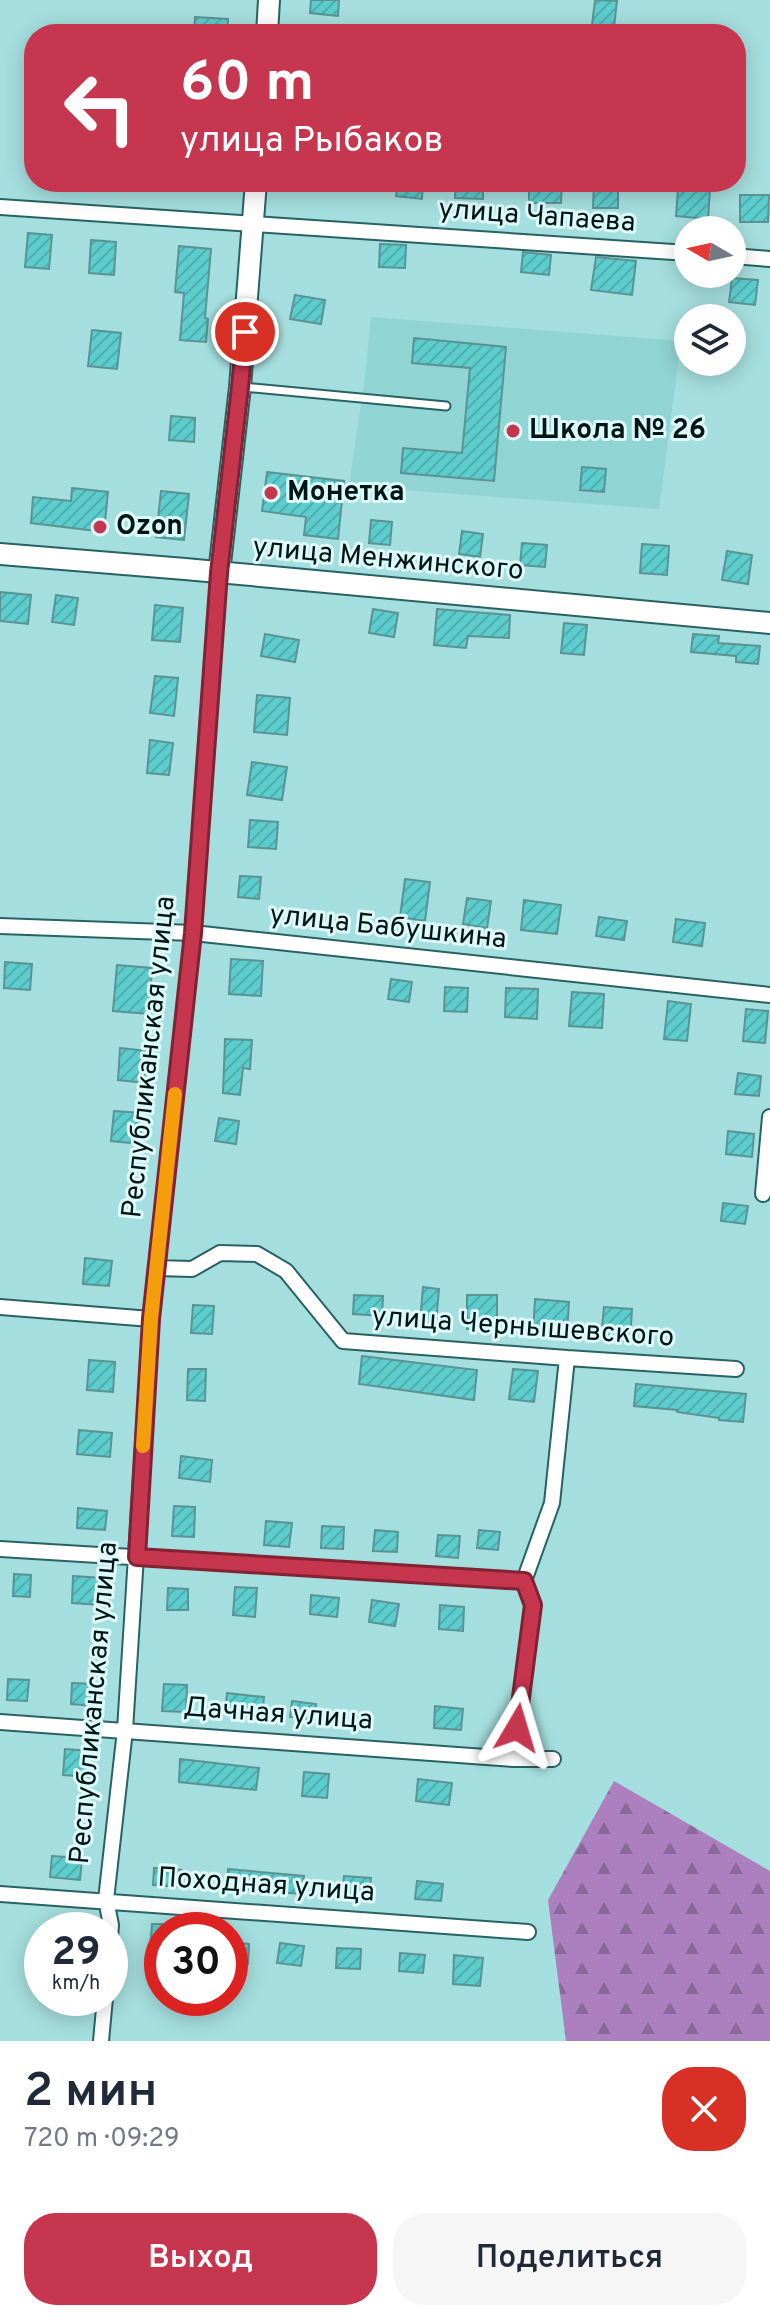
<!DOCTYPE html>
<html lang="ru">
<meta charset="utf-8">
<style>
:root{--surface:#fff;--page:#f6f6f7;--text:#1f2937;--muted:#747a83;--accent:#c7364f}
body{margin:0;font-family:Overpass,sans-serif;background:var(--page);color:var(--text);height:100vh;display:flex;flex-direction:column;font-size:30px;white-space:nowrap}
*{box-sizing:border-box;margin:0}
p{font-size:26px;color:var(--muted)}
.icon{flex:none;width:44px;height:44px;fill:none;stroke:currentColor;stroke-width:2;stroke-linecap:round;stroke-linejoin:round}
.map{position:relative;height:2041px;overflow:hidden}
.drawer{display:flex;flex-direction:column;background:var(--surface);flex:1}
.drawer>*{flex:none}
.banner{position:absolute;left:24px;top:24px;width:722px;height:168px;border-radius:32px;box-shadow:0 4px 20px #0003;background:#c7364f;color:#fff;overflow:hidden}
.needle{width:52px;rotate:279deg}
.fabs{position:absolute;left:674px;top:216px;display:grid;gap:16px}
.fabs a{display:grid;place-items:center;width:72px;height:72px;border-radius:50%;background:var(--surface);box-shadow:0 4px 20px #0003;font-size:40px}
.speed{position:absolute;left:24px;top:1912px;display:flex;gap:16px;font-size:40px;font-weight:700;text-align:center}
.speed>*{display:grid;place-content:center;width:104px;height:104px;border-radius:50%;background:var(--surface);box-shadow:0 4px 20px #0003;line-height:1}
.speed small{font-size:20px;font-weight:400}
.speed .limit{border:12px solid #d22;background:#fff;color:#111}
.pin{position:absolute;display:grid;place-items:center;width:68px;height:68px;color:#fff;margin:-34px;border:4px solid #fff;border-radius:50%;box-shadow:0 2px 8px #0007}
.me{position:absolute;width:88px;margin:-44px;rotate:7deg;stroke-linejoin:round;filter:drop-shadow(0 0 6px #0008)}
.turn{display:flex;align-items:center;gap:28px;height:168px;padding:0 24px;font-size:36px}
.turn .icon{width:104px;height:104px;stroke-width:2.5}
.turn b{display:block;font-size:56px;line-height:68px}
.round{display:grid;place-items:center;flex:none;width:84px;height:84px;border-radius:32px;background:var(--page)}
.summary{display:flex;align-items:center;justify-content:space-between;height:136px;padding:0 24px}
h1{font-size:48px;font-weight:600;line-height:60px}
.action{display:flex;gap:16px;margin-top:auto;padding:16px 24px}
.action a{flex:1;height:92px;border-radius:32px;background:var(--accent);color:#fff;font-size:32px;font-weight:600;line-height:92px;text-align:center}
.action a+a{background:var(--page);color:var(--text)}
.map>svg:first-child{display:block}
</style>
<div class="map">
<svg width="770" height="2041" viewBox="0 0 770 2041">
<defs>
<pattern id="forest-firs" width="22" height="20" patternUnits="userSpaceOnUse" patternTransform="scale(2)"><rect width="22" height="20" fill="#ac80be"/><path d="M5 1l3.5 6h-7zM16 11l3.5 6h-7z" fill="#8a6899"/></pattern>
<pattern id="building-hatch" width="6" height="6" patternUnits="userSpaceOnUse" patternTransform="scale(2)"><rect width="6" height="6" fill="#5ccccd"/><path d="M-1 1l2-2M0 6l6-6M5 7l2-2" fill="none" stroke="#4eaeaf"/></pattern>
</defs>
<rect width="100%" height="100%" fill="#a5dede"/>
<!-- built -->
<path fill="#90d4d4" d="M371,317L681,341L659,509L349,486L365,377Z"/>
<!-- forest -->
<path fill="url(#forest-firs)" d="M614,1781L770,1871V2041H566L548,1900Z"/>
<!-- building -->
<path fill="url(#building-hatch)" stroke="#5b9392" stroke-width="2" d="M311,0H339L338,16L310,13Z
M595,0L617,1L614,27L592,25Z
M195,17L228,19L227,34H194Z
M398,182H423L422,199L396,196Z
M456,182H483V199L455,198Z
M529,182H562L561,203H529Z
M594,182H618V208H593Z
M678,188L710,191L708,219L676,216Z
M740,195H769L768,222H740Z
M28,233L52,235L49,269L25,267Z
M91,240L116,242L114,275L89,273Z
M380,244L406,245L405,268L379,267Z
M179,246L211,249L205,318L208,319L206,342L180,340L184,293L175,292Z
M523,252L551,255L549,275L521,272Z
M596,257L636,261L632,295L591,290Z
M732,278L758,280L755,305L729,302Z
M295,295L325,300L321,324L290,319Z
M92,330L121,333L117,369L88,366Z
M414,338L506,347L494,481L401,473L403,448L462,453L470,368L412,363Z
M171,416L195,418L194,442L169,440Z
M582,467L606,469L604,492L580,490Z
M267,472L344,481L338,539L304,535L306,517L262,511Z
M72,488L108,492L104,532L31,523L33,497L71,501Z
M161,491L189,494L184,540L156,537Z
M371,520L392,522L390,545L369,543Z
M462,531L483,534L480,557L459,554Z
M522,543L547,545L545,567L520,565Z
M642,544L669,546L667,575L640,573Z
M727,551L752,555L748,584L722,580Z
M0,592L31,595L28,624L0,621Z
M56,595L78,598L74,625L52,622Z
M155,605L183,608L180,642L152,640Z
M373,609L398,613L394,637L369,633Z
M437,609L510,615L509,638L468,636L466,648L434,645Z
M564,623L587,625L584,655L561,653Z
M265,634L299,640L295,662L261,656Z
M693,634L719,636L718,643L760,646L758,664L736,662V656L691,652Z
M155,676L178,678L174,716L150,713Z
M257,695L290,698L287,735L254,732Z
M150,740L173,743L169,775L147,773Z
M252,762L287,767L282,800L247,795Z
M250,820L278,822L276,849L248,847Z
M240,876L261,877L259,899L238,897Z
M405,879L430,882L425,921L400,917Z
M467,898L491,901L487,928L463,924Z
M524,900L561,905L557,934L521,930Z
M599,917L627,921L624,940L596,936Z
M676,919L705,923L702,946L673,942Z
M231,959L263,961L261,996L229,994Z
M5,962L32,964L30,990L4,988Z
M117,965L152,968L149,1014L113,1011Z
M391,979L412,982L409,1002L388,999Z
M445,987L468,988L467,1012L444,1011Z
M506,988L538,989L537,1019L505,1017Z
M572,992L604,994L602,1028L569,1026Z
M668,1001L691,1004L687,1041L664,1039Z
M746,1009L768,1011L765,1043L743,1041Z
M225,1039L252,1040L250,1069L243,1068L240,1095L223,1093Z
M120,1048L147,1051L144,1083L118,1080Z
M738,1073L761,1076L759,1096L735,1094Z
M114,1111L142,1113L140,1144L111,1141Z
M219,1118L239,1121L236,1144L215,1141Z
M728,1131L754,1134L752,1157L726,1154Z
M723,1203L748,1206L745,1224L721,1221Z
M85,1258L112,1261L109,1286L83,1284Z
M423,1287L439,1289L436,1323L420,1322Z
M354,1295L383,1296L382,1316L353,1314Z
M467,1295H497V1329H467Z
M535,1299L569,1302L567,1333L533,1331Z
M193,1305L214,1306L212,1334L191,1333Z
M604,1307L632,1309L630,1342L601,1339Z
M362,1356L477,1370L474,1400L359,1384Z
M89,1360L115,1362L113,1392L87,1390Z
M188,1369H206L205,1401L187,1400Z
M513,1369L538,1371L534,1402L509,1399Z
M636,1384L746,1394L743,1422L719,1420V1418L677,1412V1410L634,1406Z
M79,1430L112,1433L110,1457L77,1454Z
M181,1456L212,1460L210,1482L179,1478Z
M174,1506L195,1507L194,1537L172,1536Z
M78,1508L107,1511L105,1530L77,1528Z
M266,1521L292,1523L289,1547L264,1545Z
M322,1526L344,1527L343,1549L321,1548Z
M375,1530L398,1532L397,1552L373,1551Z
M479,1530L500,1532L498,1550L477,1548Z
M438,1535L460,1536L458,1558L436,1556Z
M14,1574L31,1575L30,1597L13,1596Z
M73,1576L102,1578L101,1605L72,1603Z
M235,1587L257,1588L255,1617L233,1615Z
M168,1588L188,1589V1610H167Z
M311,1595L339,1598L337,1617L310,1614Z
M372,1600L399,1604L395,1626L369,1622Z
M440,1605L464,1607L463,1631L439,1629Z
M8,1679L29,1680L27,1701L7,1700Z
M72,1683L96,1684L94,1706L71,1704Z
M164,1684L187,1685L186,1712L162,1711Z
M227,1693L264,1697L262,1717L225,1714Z
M292,1701L316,1704L314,1720L290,1717Z
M435,1706L463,1709L461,1730L434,1728Z
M65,1749L92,1751L90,1777L63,1775Z
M180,1759L259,1768L256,1790L179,1782Z
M304,1772L329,1774L327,1798L302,1796Z
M418,1779L452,1783L449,1805L416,1801Z
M52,1856L82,1858L80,1880L50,1877Z
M154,1868L182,1870L181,1887L153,1885Z
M228,1869L304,1876L302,1894L227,1888Z
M344,1876L371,1878L369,1896L342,1894Z
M417,1881L443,1884L441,1901L415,1899Z
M152,1924H162V1962L149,1961Z
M230,1942L249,1944L248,1964L230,1962Z
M280,1943L304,1946L301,1966L277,1963Z
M337,1948L361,1949L360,1969L336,1968Z
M400,1953L425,1955L423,1973L399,1971Z
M454,1955L483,1958L480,1986L453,1984Z"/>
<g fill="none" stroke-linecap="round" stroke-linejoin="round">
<!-- lane casing -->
<g stroke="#296262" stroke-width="11">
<path id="lane" d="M243,387L446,406"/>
</g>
<!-- street casing -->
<g stroke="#296262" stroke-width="18">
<path id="street" d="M0,207L688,253
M732,256L770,259
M0,926L193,933L770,995
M763,1194L770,1117
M156,1268L192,1269L220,1253L257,1254L286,1271L343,1341L567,1358L736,1369
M0,1307L151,1319
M0,1549L524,1581
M0,1722L513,1759H553
M513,1759L533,1605L524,1581L552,1503L567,1358
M0,1894L528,1932
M110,1938L111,1925L106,1900L125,1730L151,1319L193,933L219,573
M101,2041L105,1998"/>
</g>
<!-- secondary casing -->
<g stroke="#296262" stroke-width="24">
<path id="secondary" d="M267,34L269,0
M0,554L185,569L770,623
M219,573L240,387L256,182"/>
</g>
<!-- lane -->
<use href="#lane" stroke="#fff" stroke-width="7"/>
<!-- street -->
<use href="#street" stroke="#fff" stroke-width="14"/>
<!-- secondary -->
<use href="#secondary" stroke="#fff" stroke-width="20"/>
</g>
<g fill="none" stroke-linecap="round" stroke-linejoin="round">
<!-- route casing -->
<g stroke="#812333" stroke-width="20">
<path id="route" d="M245,332L240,387L219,573L193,933L151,1319L137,1557L524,1581L533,1605L517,1728"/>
</g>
<!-- route -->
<use href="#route" stroke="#c7364f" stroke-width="14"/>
<!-- slow -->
<path stroke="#f59e0b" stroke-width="14" d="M143,1446L151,1319L175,1094"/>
</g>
<!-- markers -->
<g fill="#c7364f" stroke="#ddf9f9" stroke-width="3">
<circle cx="513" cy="431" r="8"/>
<circle cx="271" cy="493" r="8"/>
<circle cx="100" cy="527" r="8"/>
</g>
<g text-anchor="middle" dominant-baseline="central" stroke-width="6" stroke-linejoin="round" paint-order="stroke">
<!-- street labels -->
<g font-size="28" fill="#011616" stroke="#ddf9f9">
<text transform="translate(537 217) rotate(4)">улица Чапаева</text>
<text transform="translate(388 560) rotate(5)">улица Менжинского</text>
<text transform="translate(388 928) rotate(6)">улица Бабушкина</text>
<text transform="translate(150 1057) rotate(-84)">Республиканская улица</text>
<text transform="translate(523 1328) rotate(4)">улица Чернышевского</text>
<text transform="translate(95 1703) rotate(-85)">Республиканская улица</text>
<text transform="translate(278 1715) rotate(4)">Дачная улица</text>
<text transform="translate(266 1886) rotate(4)">Походная улица</text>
</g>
<!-- poi labels -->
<g font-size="28" font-weight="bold" fill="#011616" stroke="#ddf9f9" text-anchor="start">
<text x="529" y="431">Школа № 26</text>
<text x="287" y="493">Монетка</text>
<text x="116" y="527">Ozon</text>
</g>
</g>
</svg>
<div class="fabs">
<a><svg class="needle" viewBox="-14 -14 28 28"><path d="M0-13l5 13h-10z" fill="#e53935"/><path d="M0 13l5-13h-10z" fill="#747a83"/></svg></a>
<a><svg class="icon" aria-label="layers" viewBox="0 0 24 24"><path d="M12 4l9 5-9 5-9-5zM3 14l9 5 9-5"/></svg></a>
</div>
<div class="speed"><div>29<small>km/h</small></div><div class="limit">30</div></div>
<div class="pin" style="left:245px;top:332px;background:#d93025"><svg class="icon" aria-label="arrive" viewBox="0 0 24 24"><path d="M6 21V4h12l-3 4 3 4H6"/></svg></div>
<svg class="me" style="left:517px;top:1728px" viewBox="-20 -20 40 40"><path d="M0-17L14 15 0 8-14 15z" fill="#c7364f" stroke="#fff" stroke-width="4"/></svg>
<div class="banner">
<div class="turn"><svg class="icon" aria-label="left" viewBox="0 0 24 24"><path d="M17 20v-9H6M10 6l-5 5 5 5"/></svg><div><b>60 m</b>улица Рыбаков</div></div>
</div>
</div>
<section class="drawer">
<div class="summary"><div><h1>2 мин</h1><p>720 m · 09:29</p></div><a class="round" style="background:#d93025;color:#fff"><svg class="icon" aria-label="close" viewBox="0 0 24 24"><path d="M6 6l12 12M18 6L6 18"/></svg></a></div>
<div class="action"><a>Выход</a><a>Поделиться</a></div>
</section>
